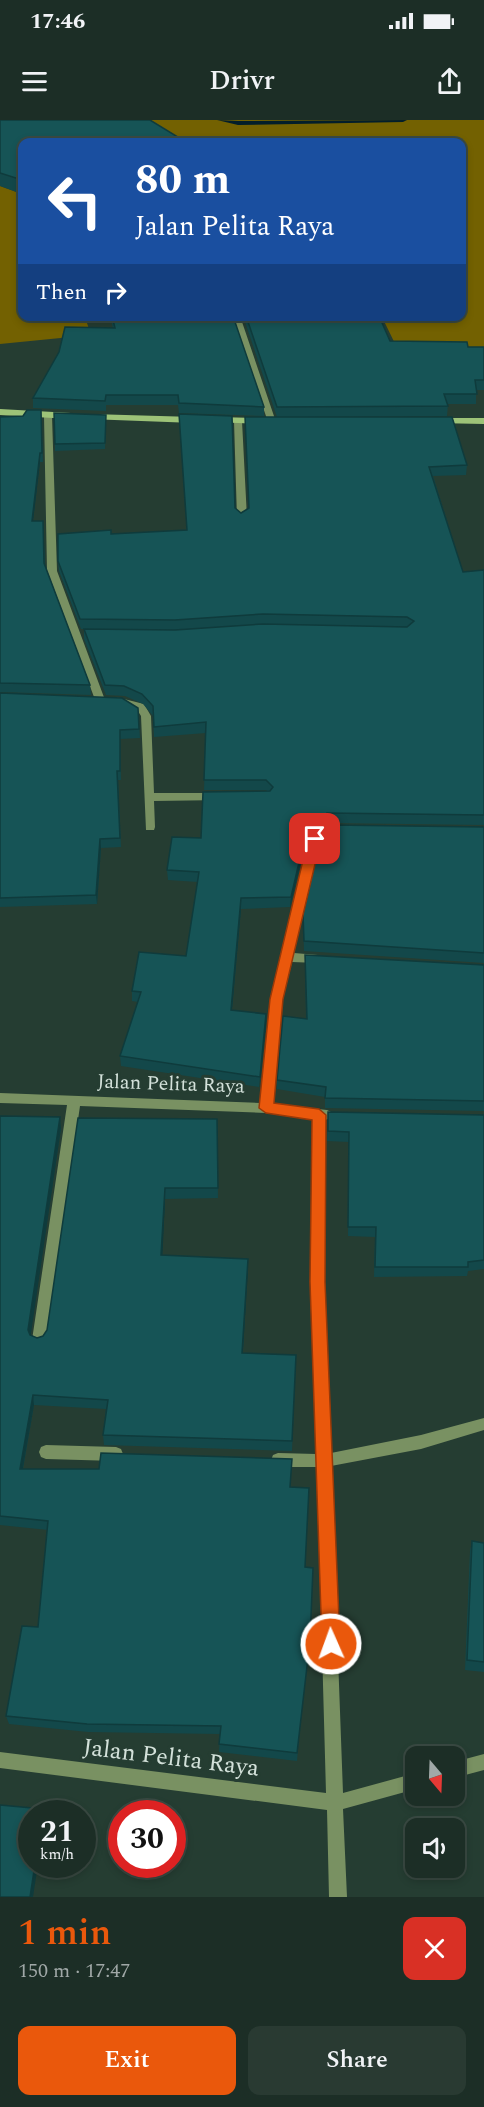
<!DOCTYPE html>
<meta charset="utf-8">
<style>
body{margin:0;font-family:Spectral,serif;background:#293a32;color:#f1f3f6;height:100vh;display:flex;flex-direction:column;font-size:22px;white-space:nowrap}
*{box-sizing:border-box;margin:0}
p{font-size:20px;color:#a0a8a7}
.icon{flex:none;width:33px;height:33px;fill:none;stroke:currentColor;stroke-width:2;stroke-linecap:round;stroke-linejoin:round}
.map{position:relative;height:1777px;overflow:hidden}
.panel{display:flex;flex-direction:column;background:#1c2e26;flex:1}
.panel>*{flex:none}
.top-card{position:absolute;left:18px;top:18px;width:448px;height:183px;border-radius:12px;box-shadow:0 3px 9px #0003,0 0 0 2px #3a4a43;background:#1a4fa0;color:#fff;overflow:hidden}
.needle{width:39px;rotate:161deg}
.fabs{position:absolute;left:405px;top:1626px;display:grid;gap:12px}
.fabs a{display:grid;place-items:center;width:60px;height:60px;border-radius:12px;background:#1c2e26;box-shadow:0 3px 9px #0003,0 0 0 2px #3a4a43;font-size:30px}
.speed{position:absolute;left:18px;top:1680px;display:flex;gap:12px;font-size:30px;font-weight:700;text-align:center}
.speed>*{display:grid;place-content:center;width:78px;height:78px;border-radius:50%;background:#1c2e26;box-shadow:0 3px 9px #0003,0 0 0 2px #3a4a43;line-height:1}
.speed small{font-size:15px;font-weight:400}
.speed .limit{border:9px solid #d22;background:#fff;color:#111}
.pin{position:absolute;display:grid;place-items:center;width:51px;height:51px;color:#fff;margin:-26px;border-radius:12px;box-shadow:0 3px 9px #0006}
.me{position:absolute;width:66px;margin:-33px;rotate:358deg;stroke-linejoin:round;filter:drop-shadow(0 0 4px #0008)}
.turn{display:flex;align-items:center;gap:21px;height:126px;padding:0 18px;font-size:27px}
.turn .icon{width:78px;height:78px;stroke-width:2.5}
.turn b{display:block;font-size:42px;line-height:51px}
.then{display:flex;align-items:center;height:57px;padding:0 18px;background:#0003;gap:12px;font-size:22px}
.round{display:grid;place-items:center;flex:none;width:63px;height:63px;border-radius:12px;background:#293a32}
.headline{display:flex;align-items:center;justify-content:space-between;height:102px;padding:0 18px}
h1{font-size:36px;font-weight:600;line-height:45px;color:#ea580c}
.cta{display:flex;gap:12px;margin-top:auto;padding:12px 18px}
.cta a{flex:1;height:69px;border-radius:12px;background:#ea580c;color:#fff;font-size:24px;font-weight:600;line-height:69px;text-align:center}
.cta a+a{background:#293a32;color:#f1f3f6}
.status{display:flex;justify-content:space-between;align-items:center;height:42px;padding:0 30px;background:#1c2e26;direction:ltr}
.status svg{height:16px;fill:currentColor}
header{display:flex;justify-content:space-between;align-items:center;height:78px;padding:0 18px;background:#1c2e26;font-size:27px;font-weight:600}
.map>svg:first-child{display:block}
</style>
<div class="status"><b>17:46</b><svg viewBox="0 0 49 12"><path d="M0 12V9h3v3zM5 12V6h3v6zM10 12V3h3v9zM15 12V0h3v12zM26 1h20v11H26zM47 4h2v5h-2z"/></svg></div>
<header><svg class="icon" aria-label="menu" viewBox="0 0 24 24"><path d="M4 6h16M4 12h16M4 18h16"/></svg>Drivr<svg class="icon" aria-label="share" viewBox="0 0 24 24"><path d="M12 15V3M7 8l5-5 5 5M5 13v7h14v-7"/></svg></header>
<div class="map">
<svg width="484" height="1777" viewBox="0 0 484 1777">
<rect width="100%" height="100%" fill="#253d32"/>
<!-- forest -->
<path fill="#736101" d="M 130,0 L 484,0 L 484,233 L 402,238 L 382,197 L 462,196 L 462,22 L 165,22 Z
M 0,66 L 22,74 L 22,196 L 85,197 L 91,215 L 0,224 Z"/>
<g fill="none" stroke-linecap="round" stroke-linejoin="round">
<!-- stream -->
<path fill="#031e2a" fill-rule="evenodd" d="M 217,0 L 238,1 L 407,0 L 403,2 L 238,5 Z"/>
<!-- minor -->
<path fill="#799162" fill-rule="evenodd" d="M 232,196 L 240,196 L 276,302 L 275,304 L 268,302 Z
M 48,293 L 52,296 L 57,451 L 105,580 C 100,585 88,585 83,580 L 84,578 L 94,577 L 47,451 L 44,296 Z
M 238,298 L 242,301 L 247,398 L 242,401 L 237,398 L 234,301 Z
M 116,577 L 144,584 L 151,596 L 154,673 L 220,673 L 225,677 L 224,680 L 154,681 L 155,707 L 154,710 L 146,710 L 141,596 L 136,588 L 112,582 L 112,578 Z
M 336,705 L 340,706 L 341,709 L 340,712 L 330,713 L 320,721 L 294,833 L 318,835 L 324,839 L 318,843 L 292,842 L 283,879 L 273,984 L 327,990 L 331,992 L 333,995 L 331,998 L 325,1000 L 325,1163 L 331,1333 L 421,1315 L 484,1298 L 484,1310 L 421,1329 L 331,1346 L 343,1673 L 416,1653 L 416,1669 L 343,1689 L 347,1777 L 329,1777 L 327,1690 L 0,1648 L 0,1632 L 326,1673 L 317,1347 L 278,1347 L 273,1345 L 271,1340 L 273,1335 L 278,1333 L 316,1334 L 311,1163 L 313,998 L 266,993 L 80,986 L 46,1220 L 44,1224 L 39,1226 L 34,1224 L 32,1220 L 67,985 L 0,983 L 0,973 L 260,983 L 271,879 L 309,719 L 324,706 Z
M 46,1325 L 116,1327 L 121,1329 L 123,1334 L 121,1339 L 116,1341 L 46,1339 L 41,1337 L 39,1332 L 41,1327 Z
M 484,1634 L 484,1650 L 454,1658 L 454,1642 Z"/>
<!-- secondary -->
<path fill="#9dc378" fill-rule="evenodd" d="M 0,289 L 71,293 L 75,296 L 71,299 L 0,295 Z
M 91,294 L 194,297 L 198,300 L 194,303 L 88,299 L 88,295 Z
M 217,297 L 260,298 L 264,301 L 260,304 L 214,302 L 214,298 Z
M 439,298 L 484,298 L 484,304 L 436,303 L 436,299 Z"/>
</g>
<!-- wall -->
<path fill="#13484a" d="M 0,0 L 22,22 L 22,74 L 0,66 Z
M 110,196 L 233,196 L 264,287 L 264,296 L 179,293 L 178,285 L 106,285 L 106,291 L 33,288 L 33,278 L 113,208 Z
M 243,196 L 379,196 L 390,221 L 468,227 L 484,227 L 484,270 L 476,270 L 476,284 L 448,284 L 447,296 L 307,297 L 467,345 L 466,355 L 433,356 L 463,452 L 484,450 L 484,705 L 327,703 L 307,718 L 290,787 L 241,789 L 232,890 L 266,904 L 259,967 L 121,946 L 120,936 L 138,882 L 132,881 L 132,871 L 186,836 L 198,762 L 168,760 L 167,750 L 201,718 L 267,671 L 266,670 L 204,670 L 206,613 L 154,617 L 153,596 L 143,584 L 125,576 L 106,575 L 84,519 L 84,509 L 175,510 L 81,509 L 59,451 L 58,441 L 111,414 L 186,410 L 235,388 L 241,393 L 249,388 L 245,297 L 277,297 Z
M 41,290 L 43,342 L 40,342 L 33,401 L 43,401 L 45,445 L 90,565 L 91,575 L 0,572 L 0,297 L 23,296 Z
M 106,301 L 105,329 L 55,331 L 55,324 Z
M 0,573 L 138,588 L 140,618 L 120,619 L 121,660 L 118,660 L 121,727 L 101,728 L 97,784 L 0,787 Z
M 484,707 L 484,843 L 304,831 L 303,794 Z
M 305,835 L 484,845 L 484,991 L 325,988 L 325,977 L 277,969 L 277,960 L 306,899 Z
M 328,992 L 484,995 L 484,1149 L 468,1151 L 467,1156 L 374,1157 L 375,1117 L 348,1116 L 349,1022 L 327,1021 Z
M 0,996 L 61,1008 L 30,1215 L 37,1218 L 43,1216 L 217,999 L 218,1078 L 165,1079 L 162,1135 L 248,1139 L 243,1233 L 296,1235 L 292,1331 L 104,1325 L 103,1315 L 106,1289 L 34,1285 L 23,1349 L 290,1367 L 305,1447 L 313,1448 L 297,1641 L 219,1632 L 220,1614 L 88,1612 L 9,1604 L 6,1596 L 38,1507 L 48,1410 L 0,1405 Z
M 472,1421 L 484,1423 L 484,1552 L 465,1550 L 470,1431 Z"/>
<!-- shaded-wall -->
<path fill="#0f3b3c" d="M 40,333 L 40,342 L 32,410 L 32,401 Z
M 327,693 L 327,703 L 307,718 L 290,787 L 291,777 L 307,708 Z
M 100,719 L 101,728 L 97,784 L 96,775 Z
M 241,778 L 241,789 L 231,900 L 231,890 Z
M 266,894 L 266,904 L 259,967 L 260,957 Z
M 60,997 L 61,1008 L 30,1220 L 28,1210 Z
M 165,1068 L 165,1079 L 162,1146 L 161,1135 Z
M 248,1139 L 248,1149 L 242,1243 L 242,1233 Z
M 33,1275 L 34,1285 L 21,1359 L 20,1349 Z
M 35,1744 L 38,1744 L 33,1777 L 30,1777 Z"/>
<!-- building -->
<path fill="#165456" stroke="#0f3b3c" stroke-width="1.5" d="M 0,0 L 150,0 L 186,22 L 22,22 L 22,60 L 0,53 Z
M 112,196 L 233,196 L 264,287 L 179,283 L 178,275 L 106,275 L 105,281 L 33,278 L 59,232 L 65,207 L 115,208 Z
M 246,196 L 379,196 L 390,221 L 467,222 L 468,227 L 484,227 L 484,260 L 475,260 L 477,274 L 444,274 L 448,286 L 277,287 Z
M 27,290 L 41,290 L 42,333 L 40,333 L 32,401 L 43,401 L 44,443 L 90,565 L 0,563 L 0,297 L 23,296 Z
M 54,293 L 106,295 L 105,323 L 55,324 Z
M 179,294 L 232,296 L 235,388 L 241,393 L 249,388 L 245,297 L 452,297 L 467,345 L 429,347 L 463,452 L 484,450 L 484,695 L 327,693 L 307,708 L 291,777 L 241,778 L 231,890 L 266,894 L 260,957 L 120,936 L 141,872 L 132,871 L 139,832 L 186,836 L 199,752 L 167,750 L 172,717 L 201,718 L 203,672 L 270,671 L 273,667 L 266,660 L 204,660 L 206,602 L 154,607 L 153,586 L 142,574 L 124,566 L 105,565 L 84,509 L 175,510 L 263,504 L 407,507 L 414,501 L 407,497 L 263,494 L 175,500 L 80,499 L 58,441 L 58,414 L 111,410 L 111,414 L 187,410 Z
M 0,573 L 122,578 L 138,588 L 139,609 L 120,610 L 120,651 L 117,651 L 120,718 L 100,719 L 96,775 L 0,778 Z
M 331,705 L 484,707 L 484,833 L 304,821 L 303,794 L 322,712 Z
M 305,835 L 484,845 L 484,981 L 325,978 L 326,967 L 277,960 L 283,896 L 307,899 Z
M 328,992 L 484,995 L 484,1140 L 468,1142 L 468,1147 L 375,1147 L 376,1107 L 348,1107 L 349,1012 L 328,1011 Z
M 0,996 L 60,997 L 28,1210 L 30,1215 L 37,1218 L 43,1216 L 47,1210 L 78,998 L 217,999 L 218,1068 L 165,1068 L 161,1135 L 248,1139 L 242,1233 L 296,1235 L 292,1321 L 103,1315 L 108,1280 L 33,1275 L 20,1349 L 99,1349 L 101,1333 L 292,1339 L 290,1367 L 309,1368 L 305,1447 L 313,1448 L 310,1520 L 297,1633 L 219,1624 L 221,1606 L 87,1604 L 6,1596 L 22,1506 L 38,1507 L 48,1401 L 0,1396 Z
M 472,1421 L 484,1423 L 484,1542 L 467,1540 Z
M 0,1685 L 43,1689 L 43,1694 L 32,1694 L 32,1744 L 35,1744 L 30,1777 L 0,1777 Z"/>
<!-- route -->
<path fill="#ea580c" stroke="#983908" stroke-width="1.5" d="M 315,714 L 321,719 L 283,879 L 274,983 L 319,989 L 326,995 L 325,1162 L 340,1524 L 337,1530 L 331,1532 L 325,1530 L 322,1524 L 310,1162 L 312,1000 L 266,993 L 259,988 L 270,879 L 308,719 Z"/>
<g text-anchor="middle" dominant-baseline="central" stroke-width="6" stroke-linejoin="round" paint-order="stroke">
<!-- street labels -->
<g font-size="20" fill="#d3e1da" stroke="#253d32">
<text transform="translate(171 964) rotate(2)">Jalan Pelita Raya</text>
</g>
<!-- near-street labels -->
<g font-size="24" fill="#d3e1da" stroke="#253d32">
<text transform="translate(171 1638) rotate(7)">Jalan Pelita Raya</text>
</g>
</g>
</svg>
<div class="fabs">
<a><svg class="needle" viewBox="-14 -14 28 28"><path d="M0-13l5 13h-10z" fill="#e53935"/><path d="M0 13l5-13h-10z" fill="#a0a8a7"/></svg></a>
<a><svg class="icon" aria-label="sound" viewBox="0 0 24 24"><path d="M4 9h4l5-4v14l-5-4H4zM17 9q2 3 0 6"/></svg></a>
</div>
<div class="speed"><div>21<small>km/h</small></div><div class="limit">30</div></div>
<div class="pin" style="left:315px;top:719px;background:#d93025"><svg class="icon" aria-label="arrive" viewBox="0 0 24 24"><path d="M6 21V4h12l-3 4 3 4H6"/></svg></div>
<svg class="me" style="left:331px;top:1524px" viewBox="-20 -20 40 40"><circle r="17" fill="#ea580c" stroke="#fff" stroke-width="3"/><path d="M0-11L8 9 0 5-8 9z" fill="#fff"/></svg>
<div class="top-card">
<div class="turn"><svg class="icon" aria-label="left" viewBox="0 0 24 24"><path d="M17 20v-9H6M10 6l-5 5 5 5"/></svg><div><b>80 m</b>Jalan Pelita Raya</div></div>
<div class="then">Then<svg class="icon" aria-label="right" viewBox="0 0 24 24"><path d="M7 20v-9h11M14 6l5 5-5 5"/></svg></div>
</div>
</div>
<section class="panel">
<div class="headline"><div><h1>1 min</h1><p>150 m · 17:47</p></div><a class="round" style="background:#d93025;color:#fff"><svg class="icon" aria-label="close" viewBox="0 0 24 24"><path d="M6 6l12 12M18 6L6 18"/></svg></a></div>
<div class="cta"><a>Exit</a><a>Share</a></div>
</section>
